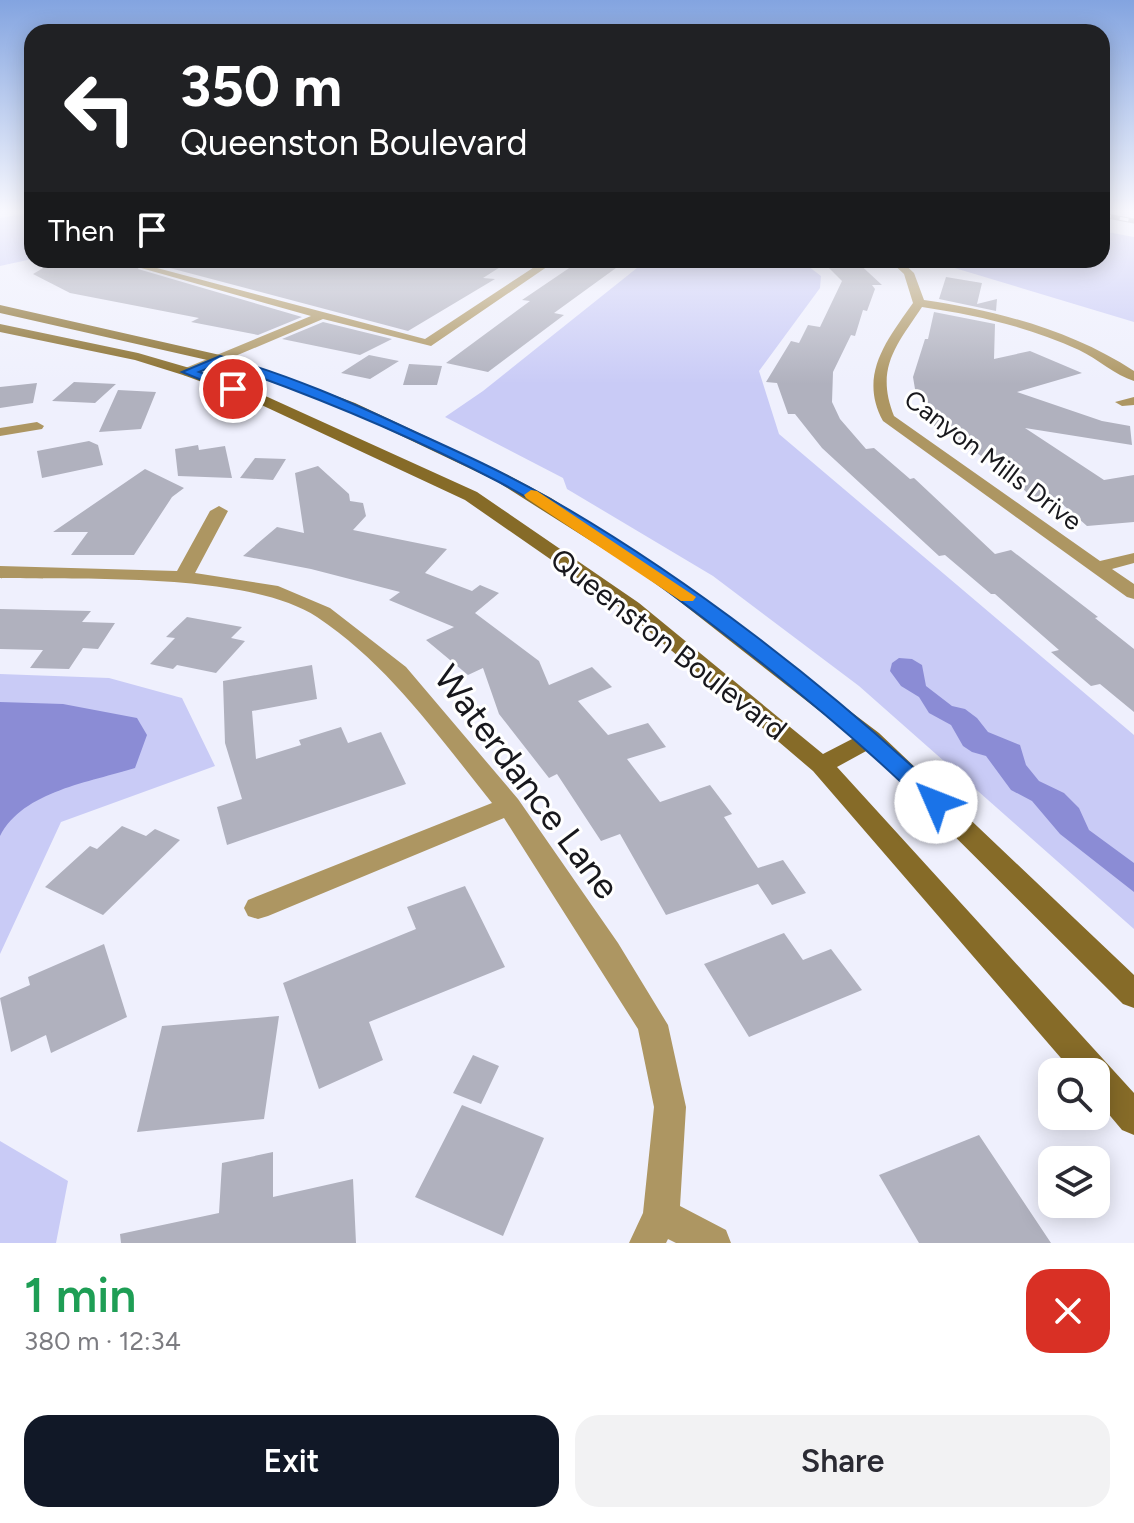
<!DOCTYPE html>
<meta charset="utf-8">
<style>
body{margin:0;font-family:Figtree,sans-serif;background:#f2f2f3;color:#2b2b33;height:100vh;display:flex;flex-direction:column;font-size:30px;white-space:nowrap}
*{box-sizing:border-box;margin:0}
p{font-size:26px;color:#7c7c81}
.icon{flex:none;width:44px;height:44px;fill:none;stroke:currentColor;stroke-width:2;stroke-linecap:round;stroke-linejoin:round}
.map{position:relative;height:1243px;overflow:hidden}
.side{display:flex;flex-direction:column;background:#fff;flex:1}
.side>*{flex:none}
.banner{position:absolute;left:24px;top:24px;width:1086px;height:244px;border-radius:24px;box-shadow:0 4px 20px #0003;background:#202124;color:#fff;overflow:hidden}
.fabs{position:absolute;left:1038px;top:1058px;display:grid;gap:16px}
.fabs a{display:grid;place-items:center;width:72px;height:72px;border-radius:16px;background:#fff;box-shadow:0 4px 20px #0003;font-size:40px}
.pin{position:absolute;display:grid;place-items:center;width:68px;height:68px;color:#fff;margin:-34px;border:4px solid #fff;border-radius:50%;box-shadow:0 2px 8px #0007}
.me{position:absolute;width:88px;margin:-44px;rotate:314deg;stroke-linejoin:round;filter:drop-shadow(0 0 6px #0008)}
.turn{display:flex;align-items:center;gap:28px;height:168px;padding:0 24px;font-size:36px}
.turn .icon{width:104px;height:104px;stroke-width:2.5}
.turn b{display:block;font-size:56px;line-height:68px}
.then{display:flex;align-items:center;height:76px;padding:0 24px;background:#0003;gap:16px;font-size:30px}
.round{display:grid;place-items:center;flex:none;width:84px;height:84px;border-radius:24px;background:#f2f2f3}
.head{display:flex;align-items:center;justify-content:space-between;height:136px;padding:0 24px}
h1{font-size:48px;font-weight:600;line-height:60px;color:#1e9e55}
.cta{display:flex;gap:16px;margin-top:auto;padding:16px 24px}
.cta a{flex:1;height:92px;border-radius:24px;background:#111827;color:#fff;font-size:32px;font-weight:600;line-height:92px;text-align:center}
.cta a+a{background:#f2f2f3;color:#2b2b33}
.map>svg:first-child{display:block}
</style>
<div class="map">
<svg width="1134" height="1243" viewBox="0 0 1134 1243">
<rect width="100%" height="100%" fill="#eff0fd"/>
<!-- green -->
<path fill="#c9cbf6" d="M 32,212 L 32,259 L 0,266 L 0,218 Z
M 1102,231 L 1134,237 L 1134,322 L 928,260 L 1102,260 Z
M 647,260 L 800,260 L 821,276 L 820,288 L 759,371 L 779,434 L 1134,735 L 1134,929 L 859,686 L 713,576 L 567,489 L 563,478 L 445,417 L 483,391 Z
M 0,674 L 109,678 L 182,698 L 215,766 L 61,822 L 0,954 Z
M 0,1141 L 68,1181 L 56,1243 L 0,1243 Z"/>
<!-- water -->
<path fill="#8b8cd5" d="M 899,658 L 912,659 L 922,665 L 926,686 L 952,706 L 965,709 L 977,718 L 988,732 L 1020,745 L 1026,765 L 1039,781 L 1064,793 L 1079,808 L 1089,830 L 1134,863 L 1134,892 L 1060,834 L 1032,801 L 1011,790 L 986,756 L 972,752 L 963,746 L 951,725 L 929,713 L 919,697 L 901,686 L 890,671 L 892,663 Z
M 0,702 L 63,704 L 137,718 L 147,735 L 135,768 C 91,782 23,791 0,836 Z"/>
<!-- building -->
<path fill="#b0b1be" d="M 57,260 L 152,260 L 140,265 L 138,269 L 302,317 L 258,335 L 191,322 L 199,318 L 70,293 L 33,274 Z
M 178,260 L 511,260 L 483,278 L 495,279 L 408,331 L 166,267 Z
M 581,260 L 627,260 L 554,313 L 564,315 L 488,372 L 446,363 L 530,301 L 522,300 Z
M 855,260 L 882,285 L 872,285 L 875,289 L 867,311 L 863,310 L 855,336 L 851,335 L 833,372 L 832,402 L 840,419 L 866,449 L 874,448 L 910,479 L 914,478 L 995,554 L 1011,550 L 1098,617 L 1095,618 L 1134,649 L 1134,712 L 1100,684 L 1091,686 L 1051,652 L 1059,650 L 995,594 L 991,594 L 945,555 L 939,556 L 822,448 L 795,414 L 788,414 L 777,383 L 766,382 L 791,341 L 799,343 L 808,325 L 820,327 L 842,281 L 822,261 Z
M 946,277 L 982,283 L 977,304 L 997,299 L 996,311 L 939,299 Z
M 934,312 L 995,324 L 994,359 L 1030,351 L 1082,373 L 1017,392 L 1102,421 L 1130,426 L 1132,445 L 1025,428 L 1104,480 L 1134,475 L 1134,522 L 1087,526 L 1061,503 L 1040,505 L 1003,470 L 916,414 L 936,413 L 915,389 L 913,377 L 925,339 L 928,339 Z
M 323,322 L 392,339 L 360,355 L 282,339 Z
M 369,355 L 399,361 L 370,379 L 341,373 Z
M 409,364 L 442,366 L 437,385 L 403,385 Z
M 74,382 L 116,384 L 95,403 L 52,401 Z
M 37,383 L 33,403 L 0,408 L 0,387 Z
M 118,390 L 156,392 L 141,429 L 99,432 Z
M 89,441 L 98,445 L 103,465 L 42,478 L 37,451 Z
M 198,445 L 199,450 L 225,446 L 232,478 L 178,476 L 175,449 Z
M 255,458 L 286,459 L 273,480 L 240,478 Z
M 318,466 L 349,494 L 350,501 L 363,503 L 366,516 L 353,530 L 447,549 L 425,573 L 472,591 L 480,585 L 499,593 L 475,613 L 539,661 L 549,685 L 592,667 L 612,687 L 578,701 L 608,735 L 648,723 L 666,747 L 627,759 L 660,802 L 710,785 L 732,814 L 724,817 L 758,868 L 783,860 L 806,893 L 772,905 L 758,884 L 666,915 L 620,834 L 601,841 L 557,774 L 549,778 L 499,714 L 483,668 L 468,675 L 426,640 L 454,627 L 389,600 L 400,592 L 311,569 L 243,556 L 277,527 L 304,533 L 295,473 Z
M 145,469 L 184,488 L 172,497 L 134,555 L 71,555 L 88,532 L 53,532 Z
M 0,609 L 91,611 L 82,622 L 115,623 L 98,649 L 83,648 L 69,669 L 30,668 L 43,650 L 0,649 Z
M 187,617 L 242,627 L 231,638 L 245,641 L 216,673 L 177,665 L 173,669 L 150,664 L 175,638 L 166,637 Z
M 312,665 L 317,699 L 252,711 L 256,759 L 301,745 L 299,740 L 341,727 L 348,743 L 381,732 L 406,784 L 227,845 L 217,807 L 242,799 L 225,743 L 223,681 Z
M 122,826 L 146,836 L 155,829 L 180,840 L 103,915 L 45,887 L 90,846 L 97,849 Z
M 465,886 L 505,967 L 369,1022 L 383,1060 L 319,1089 L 283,983 L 416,929 L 407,907 Z
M 784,933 L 803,960 L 831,949 L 862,990 L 749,1037 L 704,964 Z
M 104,944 L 127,1017 L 51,1053 L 46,1035 L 11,1052 L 0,998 L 30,985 L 28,977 Z
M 279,1016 L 264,1119 L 137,1132 L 162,1026 Z
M 473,1055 L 499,1066 L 481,1104 L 453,1093 Z
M 462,1105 L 544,1138 L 503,1236 L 415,1197 Z
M 979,1135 L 1051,1243 L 919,1243 L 879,1175 Z
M 273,1152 L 273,1197 L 353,1179 L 356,1243 L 121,1243 L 120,1234 L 219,1213 L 222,1163 Z"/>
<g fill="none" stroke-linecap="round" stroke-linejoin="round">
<!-- street -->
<path fill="#ad9662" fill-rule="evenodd" d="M 160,260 L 175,260 L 157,268 L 425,339 L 545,260 L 557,260 L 431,346 L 323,319 L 188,376 L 183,375 L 183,369 L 311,316 L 141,268 Z
M 889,260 L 900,260 L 914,273 L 924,300 C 998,311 1071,330 1134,371 L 1134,381 C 1115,375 1098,359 1079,350 C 1029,327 976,315 922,307 C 896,346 875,368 894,416 L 1100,561 L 1134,553 L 1134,563 L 1112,569 L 1134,584 L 1134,599 L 1127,597 L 883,421 C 858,375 887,340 913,303 L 904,274 Z
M 1134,397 L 1134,405 L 1122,406 L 1115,402 Z
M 37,422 L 44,426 L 42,429 L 0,436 L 0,428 Z
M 219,506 L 228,511 L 195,573 L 278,586 L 330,608 L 406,667 L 518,799 L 618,943 L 668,1025 L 686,1107 L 680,1206 L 726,1230 L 731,1243 L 676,1243 L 668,1239 L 666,1243 L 629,1243 L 643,1213 L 654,1107 L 638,1029 L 504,818 L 268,916 L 258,919 L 248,916 L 244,908 L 248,900 L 492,803 C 439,737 389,665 317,617 C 248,572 84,580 0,578 L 0,566 L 177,571 L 210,511 Z"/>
<!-- secondary -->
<path fill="#866b28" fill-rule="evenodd" d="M 0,305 L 220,355 L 272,372 L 355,403 L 508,475 L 551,498 L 665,571 L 879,733 L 1134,975 L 1134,1008 L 1123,1004 L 868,750 L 837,767 L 1134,1093 L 1134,1135 L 1122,1130 L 1096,1099 L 1096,1072 L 1073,1072 L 813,771 L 625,611 L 465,500 L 251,400 L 183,375 L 135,360 L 0,332 L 0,324 L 138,353 L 193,369 L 261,394 L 477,492 L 639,603 L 823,754 L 854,738 L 651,579 L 496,481 L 345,409 L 216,362 L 0,313 Z"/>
<defs>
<path id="rail" d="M 1102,215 L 1134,221"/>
</defs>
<!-- rail casing -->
<use href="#rail" stroke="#83838c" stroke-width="5"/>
<!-- rail -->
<use href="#rail" stroke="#fff" stroke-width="3" stroke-dasharray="9" stroke-linecap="butt"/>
</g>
<!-- sky -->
<linearGradient id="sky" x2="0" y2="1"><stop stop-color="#83a4e0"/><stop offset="0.55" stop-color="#f8f8fe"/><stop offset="1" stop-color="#f8f8fe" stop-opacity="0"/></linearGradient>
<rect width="1134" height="384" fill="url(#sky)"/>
<!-- route -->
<path fill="#1a73e8" stroke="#114b97" stroke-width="2" d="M 220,356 C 288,374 353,403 417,433 C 461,453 505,473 547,497 C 686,576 829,687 944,796 L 947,802 L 944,808 L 936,810 L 928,808 C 858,739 784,679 706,620 C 640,570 572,521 499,482 C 409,435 315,396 220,363 L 199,372 L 238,386 L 240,389 L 233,393 L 182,372 Z"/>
<!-- slow -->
<path fill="#f59e0b" d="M 531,490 L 537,491 L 696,597 L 693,601 L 681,601 L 526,498 L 524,495 Z"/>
<g text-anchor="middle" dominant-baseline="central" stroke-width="6" stroke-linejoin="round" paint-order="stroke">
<!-- far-street labels -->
<g font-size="26" fill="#18181d" stroke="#fff">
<text transform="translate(993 460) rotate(37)">Canyon Mills Drive</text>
</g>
<!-- street labels -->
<g font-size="30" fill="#18181d" stroke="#fff">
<text transform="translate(669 644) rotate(38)">Queenston Boulevard</text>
</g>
<!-- near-street labels -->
<g font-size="36" fill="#18181d" stroke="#fff">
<text transform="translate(527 782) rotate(53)">Waterdance Lane</text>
</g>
</g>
</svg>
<div class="fabs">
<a><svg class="icon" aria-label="search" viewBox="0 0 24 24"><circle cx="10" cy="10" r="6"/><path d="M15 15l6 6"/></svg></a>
<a><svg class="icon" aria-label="layers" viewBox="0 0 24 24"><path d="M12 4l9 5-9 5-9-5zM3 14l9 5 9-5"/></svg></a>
</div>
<div class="pin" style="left:233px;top:389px;background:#d93025"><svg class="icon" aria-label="arrive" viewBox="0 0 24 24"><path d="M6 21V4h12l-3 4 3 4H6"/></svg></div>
<svg class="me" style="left:936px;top:802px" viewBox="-20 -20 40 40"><circle r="19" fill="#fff"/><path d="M0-13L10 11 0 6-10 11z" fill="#1a73e8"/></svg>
<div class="banner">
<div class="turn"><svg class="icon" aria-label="left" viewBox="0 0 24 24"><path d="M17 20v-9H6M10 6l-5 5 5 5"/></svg><div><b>350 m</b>Queenston Boulevard</div></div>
<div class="then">Then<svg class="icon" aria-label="arrive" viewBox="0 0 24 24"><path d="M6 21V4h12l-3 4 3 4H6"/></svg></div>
</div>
</div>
<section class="side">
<div class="head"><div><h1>1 min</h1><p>380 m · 12:34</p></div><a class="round" style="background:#d93025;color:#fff"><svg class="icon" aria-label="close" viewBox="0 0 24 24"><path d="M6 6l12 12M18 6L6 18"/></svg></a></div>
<div class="cta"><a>Exit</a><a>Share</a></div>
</section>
